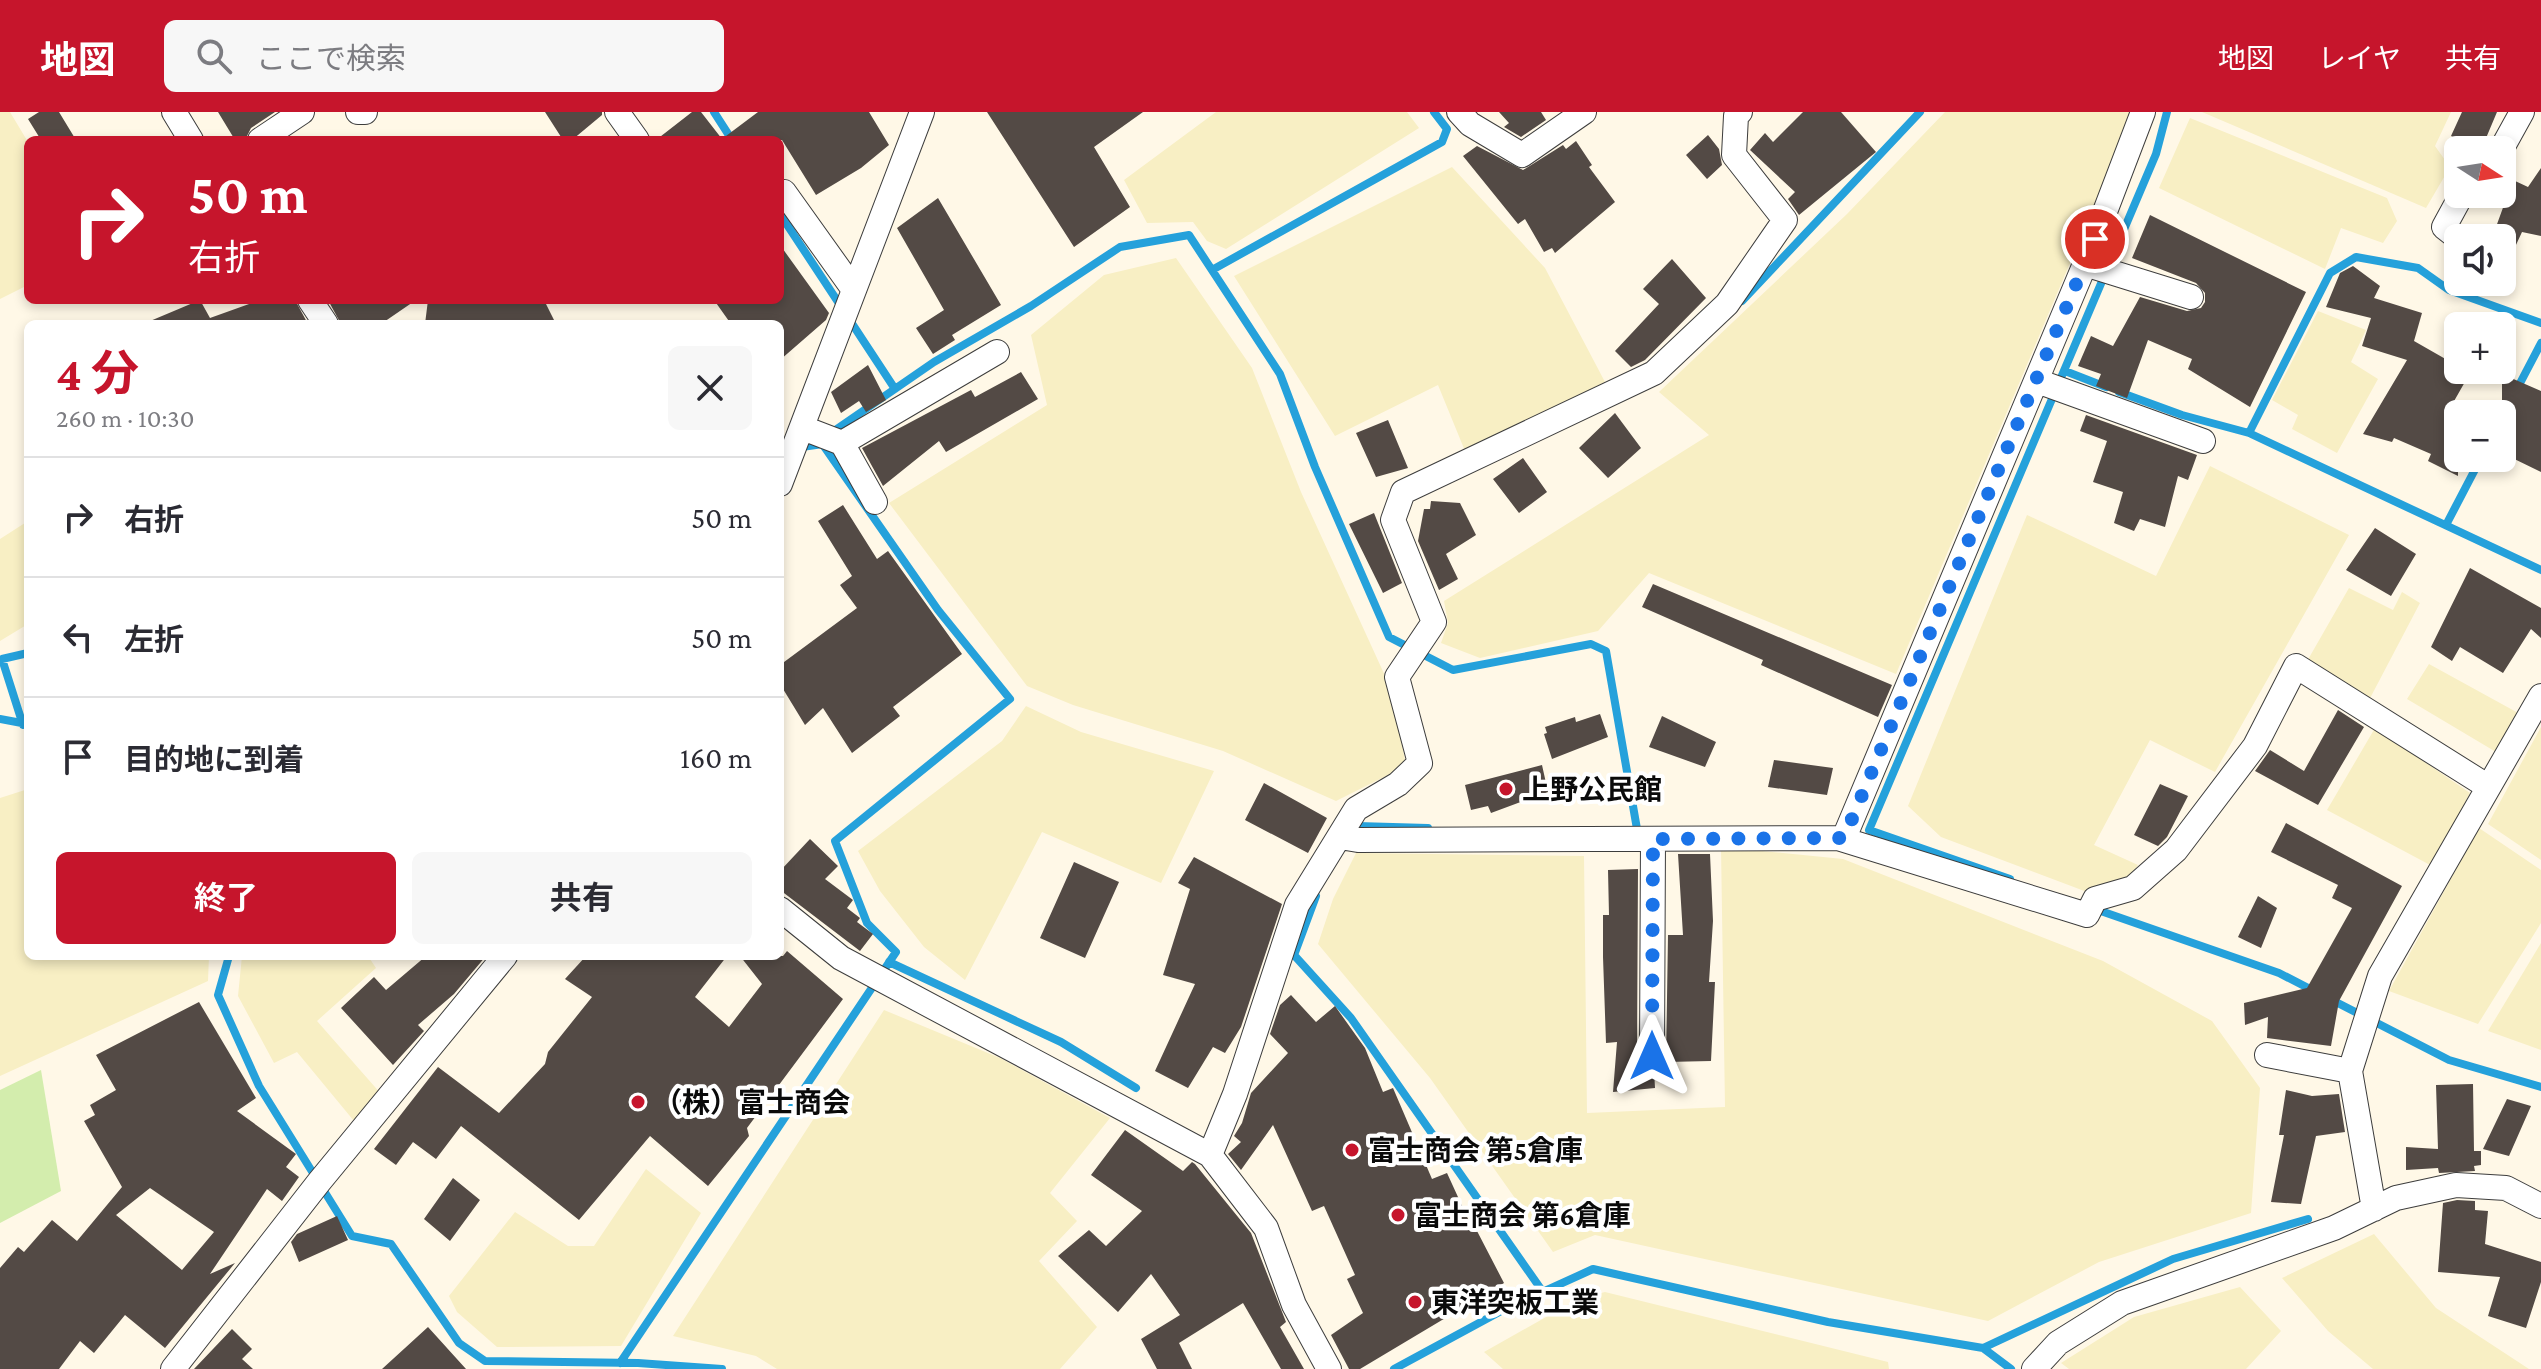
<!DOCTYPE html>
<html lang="ja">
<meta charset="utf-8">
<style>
body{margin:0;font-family:"Crimson Pro","Noto Sans JP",serif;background:#f7f7f7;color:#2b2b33;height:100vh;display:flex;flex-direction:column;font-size:30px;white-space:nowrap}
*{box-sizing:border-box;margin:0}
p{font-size:26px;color:#7c7c81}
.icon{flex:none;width:44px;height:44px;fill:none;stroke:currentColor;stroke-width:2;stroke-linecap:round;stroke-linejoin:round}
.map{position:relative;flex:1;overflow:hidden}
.side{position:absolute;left:24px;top:208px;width:760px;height:640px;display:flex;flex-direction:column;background:#fff;border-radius:12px;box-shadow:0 4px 12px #0003}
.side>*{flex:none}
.guide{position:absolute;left:24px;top:24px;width:760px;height:168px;border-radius:12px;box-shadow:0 4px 12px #0003;background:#c6152c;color:#fff;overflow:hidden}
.needle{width:52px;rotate:102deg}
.buttons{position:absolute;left:2444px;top:24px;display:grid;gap:16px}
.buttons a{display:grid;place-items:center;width:72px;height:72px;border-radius:12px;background:#fff;box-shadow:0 4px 12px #0003;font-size:40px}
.pin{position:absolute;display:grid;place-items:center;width:68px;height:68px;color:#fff;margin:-34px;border:4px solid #fff;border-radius:50%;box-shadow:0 2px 8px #0007}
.me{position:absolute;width:88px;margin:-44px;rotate:0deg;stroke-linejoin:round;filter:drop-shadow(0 0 6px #0008)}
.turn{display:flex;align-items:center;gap:28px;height:168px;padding:0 32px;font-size:36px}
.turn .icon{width:104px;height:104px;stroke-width:2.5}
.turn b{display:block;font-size:56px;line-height:68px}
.round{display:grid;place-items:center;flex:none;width:84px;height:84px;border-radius:12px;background:#f7f7f7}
.head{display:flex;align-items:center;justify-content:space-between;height:136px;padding:0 32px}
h1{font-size:48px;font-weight:700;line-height:60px;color:#c6152c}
.action{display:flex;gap:16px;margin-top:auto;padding:16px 32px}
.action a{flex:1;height:92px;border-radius:12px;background:#c6152c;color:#fff;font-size:32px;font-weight:700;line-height:92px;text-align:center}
.action a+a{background:#f7f7f7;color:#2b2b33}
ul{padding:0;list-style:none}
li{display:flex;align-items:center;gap:24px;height:120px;padding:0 32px;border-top:2px solid #e1e1e2}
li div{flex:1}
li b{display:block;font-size:30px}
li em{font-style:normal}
header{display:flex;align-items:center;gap:48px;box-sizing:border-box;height:112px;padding:0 40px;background:#c6152c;color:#fff}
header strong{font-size:38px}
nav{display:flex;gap:44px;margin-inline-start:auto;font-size:28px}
.search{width:560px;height:72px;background:#f7f7f7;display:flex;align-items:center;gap:20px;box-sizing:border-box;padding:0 28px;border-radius:12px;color:#7c7c81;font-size:30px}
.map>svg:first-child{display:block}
</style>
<header>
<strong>地図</strong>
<div class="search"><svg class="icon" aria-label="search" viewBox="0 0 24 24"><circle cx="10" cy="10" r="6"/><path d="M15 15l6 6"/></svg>ここで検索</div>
<nav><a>地図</a><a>レイヤ</a><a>共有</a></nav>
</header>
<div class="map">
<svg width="2541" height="1257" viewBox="0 0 2541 1257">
<rect width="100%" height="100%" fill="#fff8e7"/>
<!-- farmland -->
<path fill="#f8efc4" d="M 0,0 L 10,0 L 28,30 L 28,173 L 0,187 Z
M 1216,0 L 1407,0 L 1419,16 L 1226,137 L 1207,129 L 1193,110 L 1147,111 L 1124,68 Z
M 1945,0 L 2134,0 L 1896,562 L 1649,461 L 1598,519 L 1480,546 L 1441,531 L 1448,511 L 1444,489 L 1709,323 L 1659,280 L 1847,102 Z
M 2202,0 L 2451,0 L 2435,34 L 2450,55 L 2426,96 Z
M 2190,6 L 2387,86 L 2397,109 L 2383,131 L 2341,116 L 2325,157 L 2159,76 Z
M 1452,55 L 1545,156 L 1605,270 L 1465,339 L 1438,273 L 1335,324 L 1234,164 Z
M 1176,146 L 1252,256 L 1301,380 L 1392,579 L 1406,654 L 1336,689 L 1223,639 L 1073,593 L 1027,574 L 889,391 L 1047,293 L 1031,223 L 1104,163 Z
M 2318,199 L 2366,218 L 2351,250 L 2378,267 L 2337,341 L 2292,317 L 2298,303 L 2272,288 Z
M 2210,354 L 2349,423 L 2215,660 L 2150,628 L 2094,733 L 2138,753 L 2128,767 L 2087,780 L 1941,725 L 1908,694 L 2027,403 L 2156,464 Z
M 28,409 L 28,512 L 0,529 L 0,427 Z
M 2349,476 L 2393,498 L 2402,480 L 2420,491 L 2368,590 L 2306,551 Z
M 2429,552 L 2520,602 L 2496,640 L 2407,587 Z
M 1026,594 L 1081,620 L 1214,659 L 1161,771 L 1042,720 L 965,868 L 924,835 L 880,779 L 858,739 L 1002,629 Z
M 2541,615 L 2541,748 L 2488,712 Z
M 2375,616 L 2470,681 L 2432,754 L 2327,698 Z
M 28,677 L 28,844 L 209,844 L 208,869 L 0,964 L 0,686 Z
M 2479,716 L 2541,758 L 2541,811 L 2478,912 L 2389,879 Z
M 1721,735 L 1843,747 L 2103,849 L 2212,909 L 2260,976 L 2251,1101 L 2099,1150 L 1988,1209 L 1595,1123 L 1553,1140 L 1430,966 L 1318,832 L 1333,787 L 1356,741 L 1584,744 L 1587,1001 L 1725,995 Z
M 2541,831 L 2541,938 L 2488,919 Z
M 242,844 L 368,844 L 376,856 L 317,909 L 382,983 L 354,1009 L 297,940 L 274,951 L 238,884 Z
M 884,898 L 1000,946 L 1110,1006 L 1050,1081 L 1077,1109 L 1039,1149 L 1097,1215 L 1060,1257 L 777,1257 L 756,1244 L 673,1224 Z
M 646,1057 L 701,1101 L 621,1234 L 497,1235 L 457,1200 L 449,1184 L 515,1100 L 568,1134 L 594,1134 Z
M 2374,1122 L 2436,1196 L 2529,1257 L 2373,1257 L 2328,1219 L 2282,1166 Z
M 2240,1175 L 2281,1219 L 2246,1257 L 2069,1257 L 2061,1251 L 2134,1205 Z
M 1605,1180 L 1888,1250 L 1889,1257 L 1503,1257 L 1484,1240 L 1578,1187 Z"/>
<!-- green -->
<path fill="#d3edad" d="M 41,958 L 61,1079 L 0,1111 L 0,978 Z"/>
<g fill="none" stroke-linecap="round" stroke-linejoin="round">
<!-- stream -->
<path stroke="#25a1db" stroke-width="8" d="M 714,0 L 732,28
M 780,102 L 842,196
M 1212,158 L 1442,30 L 1447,17 L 1434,0
M 1742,189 L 1920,0
M 849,207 L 895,277
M 2065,259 L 2106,275
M 2517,277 L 2541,231
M 2119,280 L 2182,303 L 2249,321 L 2541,458
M 831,321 L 934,250 L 1031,194 L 1120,135 L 1189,123 L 1280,262 L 1315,355 L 1389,525 L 1453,558 L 1591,532 L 1606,539 L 1637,717
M 2249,321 L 2330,161 L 2356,145 L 2418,156 L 2449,178 L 2541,211
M 780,338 L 823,332
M 2446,413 L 2481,346
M 0,607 L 27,612
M 23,613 L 2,547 L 28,541
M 1353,720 L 1357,714 L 1428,716
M 2010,767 L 1869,718 L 2156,42 L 2167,0
M 1316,784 L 1294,843 L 1351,906 L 1543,1180
M 2095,797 L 2279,861 L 2314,879
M 229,844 L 218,883 L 259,974 L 352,1124 L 391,1132 L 459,1231 L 485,1249 L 638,1251 L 722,1257
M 889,850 L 1061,930 L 1136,976
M 2330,887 L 2449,948 L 2541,975
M 620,1251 L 896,840 L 867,811 L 835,729 L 1010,587 L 938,498 L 823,333
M 1394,1257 L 1503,1198 L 1593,1157 L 1828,1210 L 1983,1236
M 2011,1257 L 1983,1236 L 2173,1147 L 2308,1107"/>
</g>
<!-- building -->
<path fill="#534a45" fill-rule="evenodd" d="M 39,0 L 59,0 L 76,28 L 41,28 L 28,7 Z
M 218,0 L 275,0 L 251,16 L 245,28 L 235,28 Z
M 545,0 L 602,0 L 602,3 L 572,28 L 563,28 Z
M 692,0 L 701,0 L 722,27 L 758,0 L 869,0 L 889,33 L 861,56 L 816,83 L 782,28 L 656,28 Z
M 987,0 L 1143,0 L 1094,35 L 1130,95 L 1074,135 Z
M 1499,0 L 1541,0 L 1546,8 L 1521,25 L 1504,15 L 1509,11 Z
M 1803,0 L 1841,0 L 1876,40 L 1799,103 L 1788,87 L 1795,80 L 1750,38 L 1765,21 L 1773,30 Z
M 2462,0 L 2497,0 L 2481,38 L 2451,24 Z
M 1708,23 L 1719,37 L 1722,53 L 1707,67 L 1686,43 Z
M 1576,29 L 1592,53 L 1589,55 L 1615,90 L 1555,141 L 1552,136 L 1544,140 L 1525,107 L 1518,112 L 1463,44 L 1477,34 L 1523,58 L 1563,33 L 1566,37 Z
M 2541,56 L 2541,124 L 2522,120 L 2502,163 L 2502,126 L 2492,126 L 2513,68 L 2528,75 Z
M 938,86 L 1001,193 L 952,223 L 955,228 L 933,242 L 916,216 L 944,198 L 897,116 Z
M 2150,103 L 2306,180 L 2250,295 L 2188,257 L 2192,247 L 2148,228 L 2127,286 L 2096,274 L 2101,262 L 2078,254 L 2091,224 L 2113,234 L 2140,185 L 2187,199 L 2201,196 L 2205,190 L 2205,181 L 2196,171 L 2132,146 Z
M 780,133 L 829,201 L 826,208 L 780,248 L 780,212 L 731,212 L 714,188 L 780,188 Z
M 1672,147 L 1706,186 L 1645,248 L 1631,255 L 1615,239 L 1659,192 L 1643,177 Z
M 2353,154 L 2380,174 L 2374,186 L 2422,201 L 2414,229 L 2470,261 L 2445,305 L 2458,312 L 2458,364 L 2428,349 L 2431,342 L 2394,326 L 2392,330 L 2363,322 L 2407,248 L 2362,234 L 2371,206 L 2326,195 L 2340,161 Z
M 200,188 L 210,206 L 260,188 L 295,188 L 308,212 L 143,212 Z
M 328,188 L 416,188 L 381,212 L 341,212 Z
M 428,188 L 544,188 L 556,212 L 425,212 Z
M 868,253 L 886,288 L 866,300 L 859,289 L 841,301 L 831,280 Z
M 1021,260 L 1038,287 L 946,340 L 939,329 L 883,374 L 862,336 L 971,278 L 975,285 Z
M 2502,262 L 2541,279 L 2541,360 L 2502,341 Z
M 1615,301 L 1641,336 L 1608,366 L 1579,336 Z
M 2086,303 L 2197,343 L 2188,368 L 2178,364 L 2165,415 L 2140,407 L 2134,419 L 2114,411 L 2123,380 L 2093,370 L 2107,329 L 2080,319 Z
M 1388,308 L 1408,356 L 1376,365 L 1356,321 Z
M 1523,346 L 1547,380 L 1519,401 L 1493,367 Z
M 1431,389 L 1460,391 L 1476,423 L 1446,442 L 1458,467 L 1439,478 L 1418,429 L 1424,397 L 1430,397 Z
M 843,393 L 877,447 L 888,439 L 962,542 L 893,595 L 900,604 L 852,641 L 823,596 L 805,613 L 780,572 L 780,553 L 857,496 L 840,473 L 852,464 L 818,409 Z
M 1374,401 L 1402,471 L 1383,481 L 1349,412 Z
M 2375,416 L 2416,442 L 2391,484 L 2346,458 Z
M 2470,456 L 2541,496 L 2541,526 L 2531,517 L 2503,561 L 2460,535 L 2452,549 L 2431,535 Z
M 1653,472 L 1892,573 L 1878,605 L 1761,553 L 1763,548 L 1642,495 Z
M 2338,598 L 2364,615 L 2318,693 L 2255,659 L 2270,638 L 2304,659 Z
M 1600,602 L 1608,625 L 1552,647 L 1544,622 L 1547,621 L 1545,615 L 1575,605 L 1576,610 Z
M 1662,604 L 1716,630 L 1705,655 L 1649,635 Z
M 1774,648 L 1833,656 L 1827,683 L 1768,675 Z
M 1542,653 L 1548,680 L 1491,701 L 1488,694 L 1471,698 L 1465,673 Z
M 1264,671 L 1327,706 L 1308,741 L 1245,708 Z
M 2160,672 L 2188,684 L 2167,725 L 2158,734 L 2134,723 Z
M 2286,711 L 2402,774 L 2339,889 L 2331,934 L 2267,926 L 2268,905 L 2245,913 L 2244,891 L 2307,876 L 2352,796 L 2332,786 L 2338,773 L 2271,740 Z
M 810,727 L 838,754 L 825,767 L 853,788 L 847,796 L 860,806 L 857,810 L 873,822 L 860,839 L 780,778 L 780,759 Z
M 1678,742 L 1710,742 L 1713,809 L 1709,870 L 1715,870 L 1711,949 L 1666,950 L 1668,823 L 1683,823 Z
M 1194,745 L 1282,792 L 1241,915 L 1225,941 L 1213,935 L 1188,976 L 1155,959 L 1195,872 L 1163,863 L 1190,777 L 1178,771 Z
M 1074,750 L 1119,770 L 1085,846 L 1040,826 Z
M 1638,757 L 1637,944 L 1644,956 L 1654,958 L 1655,976 L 1613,980 L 1617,930 L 1606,931 L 1603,845 L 1603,803 L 1609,803 L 1608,758 Z
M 2258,784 L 2277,796 L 2261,836 L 2238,825 Z
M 787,839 L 843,887 L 747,1016 L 749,1024 L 708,1074 L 650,1024 L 579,1108 L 461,1014 L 436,1047 L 413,1030 L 396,1053 L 374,1037 L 438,955 L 499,1001 L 545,952 L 548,940 L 592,885 L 565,867 L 586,844 L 727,844 L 695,885 L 729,915 L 762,872 L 740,844 L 783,844 Z
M 426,844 L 486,844 L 454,882 L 418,913 L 424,919 L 393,953 L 341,896 L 374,865 L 386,878 Z
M 1291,883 L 1316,910 L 1335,894 L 1365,936 L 1383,980 L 1393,976 L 1432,1067 L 1447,1061 L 1474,1120 L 1477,1119 L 1504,1171 L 1360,1257 L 1349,1257 L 1331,1223 L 1363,1201 L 1347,1167 L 1355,1163 L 1324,1094 L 1312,1099 L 1273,1013 L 1241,1058 L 1228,1042 L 1241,1030 L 1234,1024 L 1242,1011 L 1251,981 L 1288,941 L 1270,922 L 1280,893 Z
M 199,890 L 256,986 L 237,999 L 296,1042 L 286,1055 L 299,1065 L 282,1089 L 267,1077 L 210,1162 L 235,1151 L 165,1236 L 125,1203 L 94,1241 L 80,1229 L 59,1257 L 0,1257 L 0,1156 L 18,1135 L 24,1140 L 52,1108 L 77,1129 L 122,1075 L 84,1009 L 95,1003 L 90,993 L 116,978 L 96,943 ZM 150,1076 L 214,1120 L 182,1158 L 116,1103 Z
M 2473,972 L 2474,1039 L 2481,1039 L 2481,1053 L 2474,1054 L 2475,1059 L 2439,1061 L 2438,1056 L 2406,1058 L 2406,1035 L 2438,1037 L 2436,973 Z
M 2286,978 L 2312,984 L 2339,982 L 2345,1020 L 2316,1024 L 2301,1092 L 2271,1090 L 2284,1023 L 2279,1023 Z
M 2507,987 L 2531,994 L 2509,1044 L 2483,1037 Z
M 1125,1018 L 1183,1059 L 1192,1050 L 1195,1052 L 1251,1121 L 1286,1210 L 1280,1215 L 1304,1257 L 1281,1257 L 1243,1191 L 1179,1231 L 1192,1257 L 1157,1257 L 1141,1227 L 1180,1203 L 1151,1162 L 1118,1200 L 1058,1144 L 1089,1118 L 1106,1134 L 1142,1099 L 1091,1063 Z
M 453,1066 L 480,1088 L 450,1129 L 424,1107 Z
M 2457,1088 L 2475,1089 L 2475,1098 L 2488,1099 L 2485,1132 L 2541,1150 L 2541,1170 L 2526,1216 L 2488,1204 L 2500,1165 L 2438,1160 L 2443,1091 Z
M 337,1104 L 348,1128 L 299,1150 L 291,1130 L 297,1122 Z
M 428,1215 L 466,1257 L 382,1257 Z
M 232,1217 L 252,1237 L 242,1247 L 253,1257 L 194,1257 Z"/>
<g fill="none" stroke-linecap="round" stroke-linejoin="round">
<defs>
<path id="minor" d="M 174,0 L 191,28
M 358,0 L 365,0
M 617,0 L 637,28
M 1459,0 L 1470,12 L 1522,43 L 1584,0
M 260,28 L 302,0
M 2501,38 L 2522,0
M 780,83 L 784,80 L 854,178
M 2458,126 L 2444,115 L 2462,82
M 2085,152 L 2191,185
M 310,188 L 326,212
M 2037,269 L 2203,329
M 803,316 L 842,331 L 997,240
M 842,331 L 875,390
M 780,372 L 922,0
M 1340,725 L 1358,728 L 1844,726 L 2085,152 L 2143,0
M 1838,726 L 2087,803 L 2095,787 L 2133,776 L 2176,738 L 2255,634 L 2296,554 L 2487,674
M 780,797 L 841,846 L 1210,1043 L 1266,1116 L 1294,1193 L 1329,1257
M 2267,943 L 2350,959
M 1652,944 L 1653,727
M 1210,1043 L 1235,982 L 1297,793 L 1356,697 L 1398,672 L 1420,651 L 1397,565 L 1434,510 L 1393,408 L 1403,380 L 1654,261 L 1727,192 L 1785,108 L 1734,43 L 1736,4 L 1740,0
M 2374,1097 L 2350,959 L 2380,864 L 2541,584
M 173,1257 L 319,1070 L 505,844
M 2034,1257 L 2058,1231 L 2122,1191 L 2334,1116 L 2396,1086 L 2456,1073 L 2506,1076 L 2541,1094"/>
</defs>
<!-- minor casing -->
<use href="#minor" stroke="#3d3d3d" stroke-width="26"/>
<!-- minor -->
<use href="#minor" stroke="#fff" stroke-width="24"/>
</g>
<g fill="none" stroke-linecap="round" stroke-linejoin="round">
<!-- route -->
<path stroke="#1a73e8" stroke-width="14" stroke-dasharray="0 25.2" d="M 1652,944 L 1653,727 L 1844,726 L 2095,127"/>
</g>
<!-- markers -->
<g fill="#c6152c" stroke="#fff" stroke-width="3">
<circle cx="1506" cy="677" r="8"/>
<circle cx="638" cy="990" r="8"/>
<circle cx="1352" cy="1038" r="8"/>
<circle cx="1398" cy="1103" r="8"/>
<circle cx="1415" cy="1190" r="8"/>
</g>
<g text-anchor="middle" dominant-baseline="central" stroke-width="8" stroke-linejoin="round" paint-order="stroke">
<!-- poi labels -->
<g font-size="28" font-weight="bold" fill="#0a0a0a" stroke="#fff" text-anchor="start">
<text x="1522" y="677">上野公民館</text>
<text x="654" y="990">（株）富士商会</text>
<text x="1368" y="1038">富士商会 第5倉庫</text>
<text x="1414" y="1103">富士商会 第6倉庫</text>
<text x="1431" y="1190">東洋突板工業</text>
</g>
</g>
</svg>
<div class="buttons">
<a><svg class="needle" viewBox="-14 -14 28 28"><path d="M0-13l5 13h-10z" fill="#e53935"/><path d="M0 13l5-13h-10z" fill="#7c7c81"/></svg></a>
<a><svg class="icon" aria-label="sound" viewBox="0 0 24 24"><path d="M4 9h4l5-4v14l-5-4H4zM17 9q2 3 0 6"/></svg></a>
<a>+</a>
<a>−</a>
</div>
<div class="pin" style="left:2095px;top:127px;background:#d93025"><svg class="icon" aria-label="arrive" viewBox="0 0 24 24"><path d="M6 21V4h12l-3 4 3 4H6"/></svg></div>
<svg class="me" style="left:1652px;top:944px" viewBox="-20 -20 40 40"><path d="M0-17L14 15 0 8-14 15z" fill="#1a73e8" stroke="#fff" stroke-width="4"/></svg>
<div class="guide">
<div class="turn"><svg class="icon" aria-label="right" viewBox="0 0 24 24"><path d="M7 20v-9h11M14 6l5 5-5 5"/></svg><div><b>50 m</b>右折</div></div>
</div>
<section class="side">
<div class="head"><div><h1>4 分</h1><p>260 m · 10:30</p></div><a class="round"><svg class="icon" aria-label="close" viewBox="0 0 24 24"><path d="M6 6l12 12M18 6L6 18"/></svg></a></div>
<ul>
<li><svg class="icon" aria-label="right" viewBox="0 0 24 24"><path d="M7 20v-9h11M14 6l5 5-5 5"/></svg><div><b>右折</b></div><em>50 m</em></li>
<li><svg class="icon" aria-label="left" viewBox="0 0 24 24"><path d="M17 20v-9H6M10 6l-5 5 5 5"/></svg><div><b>左折</b></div><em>50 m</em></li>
<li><svg class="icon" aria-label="arrive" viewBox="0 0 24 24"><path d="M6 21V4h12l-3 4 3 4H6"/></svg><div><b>目的地に到着</b></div><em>160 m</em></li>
</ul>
<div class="action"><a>終了</a><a>共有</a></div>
</section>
</div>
